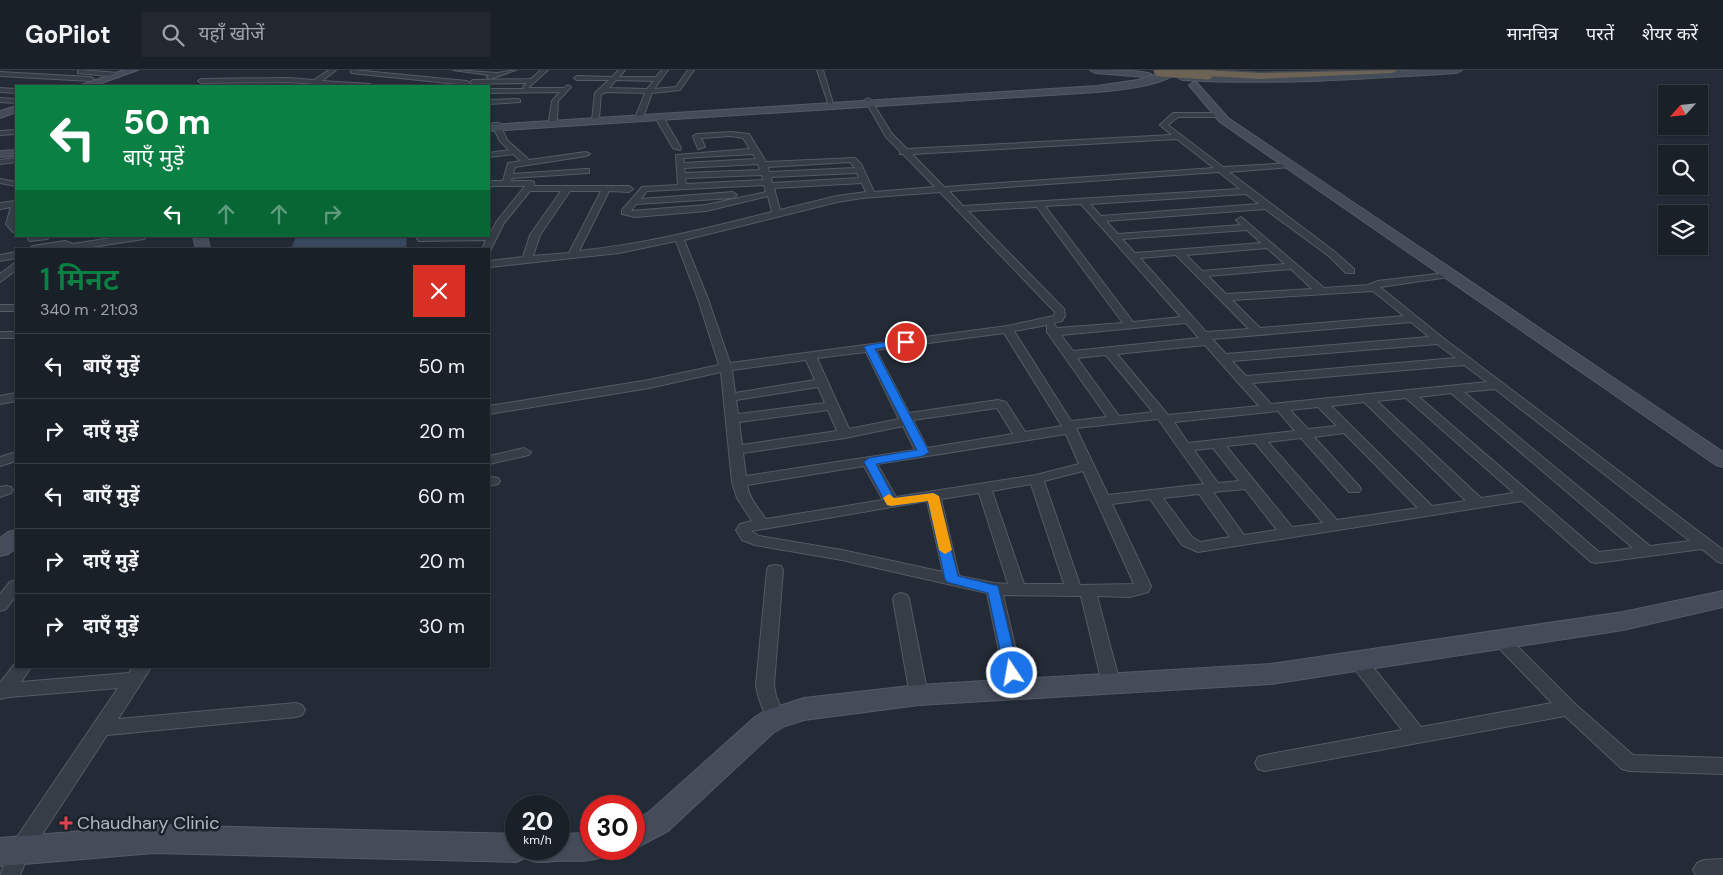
<!DOCTYPE html>
<html lang="hi">
<meta charset="utf-8">
<style>
body{margin:0;font-family:"DM Sans","Noto Sans Devanagari",sans-serif;background:#232830;color:#f1f3f6;height:100vh;display:flex;flex-direction:column;font-size:19px;white-space:nowrap}
*{box-sizing:border-box;margin:0}
p{font-size:16px;color:#9fa3a8}
.icon{flex:none;width:28px;height:28px;fill:none;stroke:currentColor;stroke-width:2;stroke-linecap:round;stroke-linejoin:round}
.map{position:relative;flex:1;overflow:hidden}
.details{position:absolute;left:15px;top:178px;width:475px;height:420px;display:flex;flex-direction:column;background:#1a2028;border-radius:0px;box-shadow:0 1px 4px #0004,0 0 0 1px #383e45}
.details>*{flex:none}
.top-card{position:absolute;left:15px;top:15px;width:475px;height:152px;border-radius:0px;box-shadow:0 1px 4px #0004,0 0 0 1px #383e45;background:#0b8043;color:#fff;overflow:hidden}
.needle{width:32px;rotate:243deg}
.fabs{position:absolute;left:1658px;top:15px;display:grid;gap:10px}
.fabs a{display:grid;place-items:center;width:50px;height:50px;border-radius:0px;background:#1a2028;box-shadow:0 1px 4px #0004,0 0 0 1px #383e45;font-size:25px}
.speed{position:absolute;left:505px;top:725px;display:flex;gap:10px;font-size:25px;font-weight:700;text-align:center}
.speed>*{display:grid;place-content:center;width:65px;height:65px;border-radius:50%;background:#1a2028;box-shadow:0 1px 4px #0004,0 0 0 1px #383e45;line-height:1}
.speed small{font-size:12px;font-weight:400}
.speed .limit{border:8px solid #d22;background:#fff;color:#111}
.pin{position:absolute;display:grid;place-items:center;width:42px;height:42px;color:#fff;margin:-21px;border:2px solid #fff;border-radius:50%;box-shadow:0 1px 5px #0007}
.me{position:absolute;width:55px;margin:-28px;rotate:348deg;stroke-linejoin:round;filter:drop-shadow(0 0 4px #0008)}
.turn{display:flex;align-items:center;gap:18px;height:105px;padding:0 25px;font-size:22px}
.turn .icon{width:65px;height:65px;stroke-width:2.5}
.turn b{display:block;font-size:35px;line-height:42px}
.lanes{display:flex;align-items:center;height:48px;padding:0 25px;background:#0003;justify-content:center;gap:25px;direction:ltr}
.lanes .off{opacity:.35}
.round{display:grid;place-items:center;flex:none;width:52px;height:52px;border-radius:0px;background:#232830}
.head{display:flex;align-items:center;justify-content:space-between;height:85px;padding:0 25px}
h1{font-size:30px;font-weight:600;line-height:38px;color:#0b8043}
ul{padding:0;list-style:none}
li{display:flex;align-items:center;gap:15px;height:65px;padding:0 25px;border-top:1px solid #383e45}
li div{flex:1}
li b{display:block;font-size:19px}
li em{font-style:normal}
header{display:flex;align-items:center;gap:30px;box-sizing:border-box;height:70px;padding:0 25px;background:#1a2028;border-bottom:1px solid #383e45}
header strong{font-size:24px}
nav{display:flex;gap:28px;margin-inline-start:auto;font-size:18px}
.search{width:350px;height:45px;background:#232830;display:flex;align-items:center;gap:12px;box-sizing:border-box;padding:0 18px;border-radius:0px;color:#9fa3a8;font-size:19px}
.map>svg:first-child{display:block}
</style>
<header>
<strong>GoPilot</strong>
<div class="search"><svg class="icon" aria-label="search" viewBox="0 0 24 24"><circle cx="10" cy="10" r="6"/><path d="M15 15l6 6"/></svg>यहाँ खोजें</div>
<nav><a>मानचित्र</a><a>परतें</a><a>शेयर करें</a></nav>
</header>
<div class="map">
<svg width="1723" height="805" viewBox="0 0 1723 805">
<rect width="100%" height="100%" fill="#232b36"/>
<!-- water -->
<path fill="#3a485e" d="M 296,166 L 407,166 L 406,179 L 291,179 Z"/>
<g fill="none" stroke-linecap="round" stroke-linejoin="round">
<defs>
<path id="street" d="M 80,0 L 119,3 L 122,5 L 119,7 L 78,3 L 78,1 Z
M 329,0 L 336,0 L 322,11 L 370,14 L 373,16 L 347,16 L 288,12 L 201,13 L 198,11 L 201,9 L 288,8 L 314,10 Z
M 353,0 L 467,11 L 470,13 L 467,15 L 351,3 L 351,1 Z
M 453,0 L 497,3 L 516,0 L 490,9 L 487,7 L 489,5 Z
M 541,0 L 548,0 L 528,18 L 563,18 L 568,15 L 571,17 L 558,31 L 557,51 L 553,53 L 549,51 L 552,31 L 560,22 L 489,23 L 489,19 L 524,19 L 523,17 L 527,13 L 473,14 L 470,12 L 473,10 L 531,9 Z
M 619,0 L 625,0 L 619,7 L 656,7 L 662,0 L 668,0 L 654,19 L 676,17 L 688,0 L 694,0 L 680,20 L 652,23 L 642,50 L 635,48 L 645,23 L 607,22 L 601,24 L 599,48 L 592,50 L 595,23 L 609,10 L 577,10 L 574,8 L 577,6 L 612,7 ZM 616,10 L 654,11 L 647,19 L 609,18 Z
M 817,0 L 823,0 L 834,37 L 829,36 Z
M 0,2 L 91,7 L 94,9 L 91,11 L 0,6 Z
M 0,18 L 16,19 L 16,23 L 0,22 Z
M 0,28 L 16,29 L 16,33 L 0,32 Z
M 868,28 L 871,30 L 892,64 L 907,79 L 1172,65 L 1160,55 L 1173,43 L 1221,43 L 1222,45 L 1218,47 L 1178,47 L 1168,55 L 1223,97 L 1294,93 L 1295,95 L 1291,97 L 1229,102 L 1335,182 L 1354,199 L 1354,203 L 1346,203 L 1329,186 L 1265,139 L 1106,151 L 1118,164 L 1241,155 L 1236,150 L 1241,147 L 1324,218 L 1368,215 L 1378,211 L 1453,202 L 1453,206 L 1449,207 L 1380,217 L 1443,268 L 1723,480 L 1723,493 L 1718,492 L 1702,479 L 1596,493 L 1591,492 L 1522,431 L 1198,482 L 1182,475 L 1150,429 L 1112,434 L 1151,516 L 1148,522 L 1130,527 L 1097,526 L 1120,613 L 1117,618 L 1111,620 L 1105,618 L 1102,613 L 1081,526 L 1003,525 L 1025,619 L 1022,624 L 1016,626 L 1010,624 L 1007,619 L 987,523 L 842,490 L 755,475 L 742,470 L 736,460 L 740,454 L 752,451 L 737,428 L 732,412 L 721,302 L 649,318 L 489,344 L 489,336 L 649,310 L 719,295 L 698,229 L 676,171 L 619,183 L 489,197 L 489,191 L 523,187 L 530,165 L 561,121 L 530,121 L 504,153 L 490,181 L 489,181 L 489,179 L 482,179 L 486,170 L 419,171 L 417,169 L 422,166 L 489,166 L 497,151 L 525,116 L 494,116 L 489,117 L 490,111 L 503,111 L 508,93 L 521,91 L 513,84 L 489,87 L 489,83 L 509,80 L 500,71 L 492,55 L 493,53 L 499,53 L 507,70 L 529,90 L 586,82 L 590,84 L 586,86 L 515,97 L 513,104 L 586,99 L 589,99 L 589,103 L 512,108 L 511,111 L 531,111 L 534,112 L 534,116 L 629,116 L 633,119 L 629,122 L 609,121 L 579,181 C 645,174 708,158 772,142 L 768,126 L 706,141 L 635,147 L 622,144 L 622,140 L 642,117 L 678,115 L 676,85 L 750,79 L 743,68 L 731,66 L 701,68 L 705,77 L 698,79 L 693,66 L 697,64 L 731,62 L 749,64 L 766,92 L 855,88 L 861,94 L 874,122 L 935,117 L 903,84 L 900,84 L 900,81 L 886,67 L 865,30 ZM 1177,69 L 1214,98 L 944,117 L 912,84 ZM 753,84 L 756,89 L 684,93 L 683,88 ZM 850,92 L 855,98 L 769,102 L 768,97 ZM 758,94 L 760,100 L 685,103 L 684,98 ZM 1219,102 L 1240,119 L 963,136 L 949,121 ZM 857,103 L 859,108 L 772,113 L 771,107 ZM 762,105 L 763,110 L 686,114 L 685,108 ZM 862,113 L 866,122 L 837,126 L 780,140 L 774,118 ZM 764,115 L 766,122 L 706,135 L 631,141 L 636,134 L 733,128 L 737,125 L 733,122 L 641,129 L 647,121 ZM 570,121 L 601,121 L 569,183 L 533,186 L 540,165 ZM 940,122 L 1055,242 L 1054,246 L 1007,256 L 730,293 L 708,229 L 684,170 L 837,132 L 862,128 ZM 1246,124 L 1259,134 L 1101,146 L 1090,134 ZM 1081,134 L 1181,247 L 1133,252 L 1045,136 ZM 1037,137 L 1123,253 L 1057,258 L 1053,253 L 1062,251 L 1065,246 L 1064,239 L 968,141 ZM 1247,160 L 1261,173 L 1135,183 L 1122,169 ZM 1267,178 L 1285,194 L 1202,201 L 1186,185 ZM 1176,185 L 1249,259 L 1206,262 L 1140,188 ZM 1291,199 L 1312,219 L 1226,224 L 1208,206 ZM 1373,221 L 1404,246 L 1260,258 L 1232,230 ZM 1411,252 L 1429,267 L 1226,284 L 1212,269 ZM 1186,253 L 1199,268 L 1073,281 L 1061,265 ZM 1047,255 L 1047,262 L 1107,347 L 1071,351 L 1014,261 ZM 1004,263 L 1062,356 L 1025,362 L 1006,332 L 998,330 L 909,343 L 876,280 ZM 1437,274 L 1456,288 L 1246,306 L 1232,291 ZM 1205,275 L 1259,336 L 1168,345 L 1117,284 ZM 866,282 L 899,349 L 849,359 L 817,288 ZM 1106,285 L 1153,342 L 1119,346 L 1077,288 ZM 806,290 L 815,310 L 735,323 L 732,300 ZM 1464,295 L 1487,312 L 1271,334 L 1252,313 ZM 818,317 L 825,333 L 738,344 L 736,330 ZM 1495,319 L 1690,471 L 1650,476 L 1464,322 ZM 1451,323 L 1633,478 L 1599,482 L 1419,327 ZM 1406,328 L 1514,423 L 1481,428 L 1377,331 ZM 1364,332 L 1466,431 L 1432,436 L 1331,336 ZM 1318,337 L 1337,356 L 1308,359 L 1290,340 ZM 997,338 L 1013,364 L 927,378 L 913,350 ZM 828,340 L 837,361 L 742,375 L 739,352 ZM 1278,341 L 1295,361 L 1188,373 L 1174,352 ZM 1158,349 L 1204,414 L 1108,425 L 1076,358 ZM 903,356 L 915,380 L 746,406 L 743,383 L 845,368 ZM 1344,363 L 1418,438 L 1337,450 L 1268,372 L 1301,368 L 1349,422 L 1359,422 L 1361,419 L 1359,416 L 1314,367 ZM 1066,364 L 1079,394 L 1036,405 L 896,427 L 877,394 ZM 1255,373 L 1323,453 L 1292,457 L 1226,376 ZM 1213,378 L 1239,411 L 1218,413 L 1194,380 ZM 864,396 L 883,430 L 766,449 C 758,438 749,428 747,415 ZM 1083,401 L 1134,514 L 1080,515 L 1044,411 ZM 1031,414 L 1064,514 L 1024,514 L 992,421 ZM 1245,419 L 1277,460 L 1244,465 L 1213,422 ZM 979,423 L 1008,514 L 994,513 L 959,506 L 941,429 ZM 1199,424 L 1230,467 L 1200,472 L 1192,467 L 1163,428 ZM 927,431 L 943,502 L 842,480 L 759,466 L 751,461 Z
M 518,29 L 520,30 L 520,32 L 489,34 L 489,30 Z
M 656,45 L 663,47 L 681,78 L 680,80 L 673,78 L 655,47 Z
M 16,60 L 16,64 L 0,65 L 0,61 Z
M 16,88 L 16,92 L 0,94 L 0,90 Z
M 0,109 L 16,112 L 16,116 L 0,113 Z
M 16,131 L 16,163 L 13,162 L 6,154 L 11,137 L 0,139 L 0,133 Z
M 33,166 L 51,166 L 47,169 L 30,171 L 28,169 Z
M 124,166 L 148,166 L 144,169 L 79,179 L 64,177 L 28,179 L 33,176 L 65,171 L 73,174 Z
M 16,182 L 16,188 L 0,191 L 0,185 Z
M 16,192 L 16,200 L 0,212 L 0,204 Z
M 0,235 L 16,235 L 16,241 L 0,241 Z
M 0,262 L 16,262 L 16,268 L 0,268 Z
M 16,323 L 16,331 L 0,334 L 0,326 Z
M 524,378 L 531,382 L 529,385 L 489,394 L 489,386 Z
M 16,382 L 16,391 L 0,396 L 0,387 Z
M 493,407 L 498,408 L 500,411 L 498,414 L 489,416 L 489,408 Z
M 6,416 L 11,417 L 13,420 L 11,423 L 0,427 L 0,417 Z
M 775,495 L 781,496 L 783,500 L 774,615 L 776,626 L 785,648 L 782,653 L 776,656 L 770,653 C 763,641 758,628 756,615 L 767,500 L 769,496 Z
M 16,510 L 16,526 L 6,539 L 0,541 L 0,524 L 10,512 Z
M 901,523 L 907,525 L 909,529 L 928,625 L 925,630 L 919,632 L 913,630 L 910,625 L 893,529 L 895,525 Z
M 1500,563 L 1506,565 L 1574,633 L 1633,685 L 1723,688 L 1723,704 L 1629,701 L 1622,699 L 1565,646 L 1265,701 L 1258,699 L 1255,693 L 1258,687 L 1265,685 L 1402,660 L 1352,596 L 1349,591 L 1352,586 L 1358,584 L 1364,586 L 1421,657 L 1552,633 L 1494,573 L 1492,569 L 1494,565 Z
M 16,592 L 16,596 L 32,596 L 21,612 L 129,603 L 133,596 L 152,596 L 118,649 L 296,633 L 302,635 L 305,640 L 302,645 L 296,647 L 107,665 L 28,786 L 20,805 L 0,805 L 13,773 L 118,618 L 9,627 L 0,629 L 0,613 Z
M 1723,789 L 1723,805 L 1696,805 L 1693,800 L 1697,793 L 1704,790 Z"/>
<path id="secondary" d="M 124,0 L 138,0 L 93,16 L 79,16 Z
M 1090,0 C 1104,0 1141,0 1151,4 L 1146,7 L 1095,3 Z
M 1169,0 L 1181,0 C 1164,16 1120,20 1097,22 L 489,61 L 489,55 L 1097,16 L 1138,10 Z
M 1416,0 L 1462,0 L 1457,3 C 1365,9 1274,15 1182,10 L 1177,7 L 1182,4 L 1285,7 Z
M 1194,12 L 1197,13 L 1228,48 L 1723,382 L 1723,397 L 1716,395 L 1220,52 L 1189,15 Z
M 16,36 L 16,42 L 0,48 L 0,41 Z
M 16,80 L 16,86 L 0,87 L 0,81 Z
M 193,166 L 207,166 L 210,179 L 196,179 Z
M 16,460 L 16,478 L 8,484 L 0,486 L 0,468 L 8,462 Z
M 1723,521 L 1723,537 L 1623,560 L 1271,614 L 919,635 L 804,650 L 785,656 L 773,663 L 668,761 L 634,779 L 634,750 L 648,743 L 755,647 L 767,640 L 804,628 L 919,615 L 1271,594 L 1623,542 Z
M 154,755 L 516,764 L 516,779 L 559,779 L 559,764 L 591,763 L 591,779 L 605,779 L 602,787 C 586,793 571,790 555,791 C 544,792 537,794 525,788 L 516,792 L 154,783 L 0,796 L 0,768 Z"/>
<path id="highway" d="M 1205,0 L 1260,3 L 1398,0 L 1392,3 L 1260,9 L 1207,6 L 1201,3 Z"/>
</defs>
<!-- street casing -->
<use href="#street" stroke="#545b65" stroke-width="2"/>
<!-- secondary casing -->
<use href="#secondary" stroke="#545b65" stroke-width="2"/>
<!-- highway casing -->
<use href="#highway" stroke="#414852" stroke-width="3"/>
<!-- street -->
<use href="#street" fill="#363d47" fill-rule="evenodd"/>
<!-- secondary -->
<use href="#secondary" fill="#454c59" fill-rule="evenodd"/>
<!-- highway -->
<use href="#highway" fill="#6c6354" fill-rule="evenodd"/>
<defs>
<path id="highway-bridge" d="M 1160,0 L 1207,3"/>
</defs>
<!-- highway-bridge casing -->
<use href="#highway-bridge" stroke="#414852" stroke-width="14" stroke-linecap="butt"/>
<!-- highway-bridge -->
<use href="#highway-bridge" stroke="#6c6354" stroke-width="13"/>
</g>
<!-- route -->
<path fill="#1a73e8" stroke="#114b97" d="M 906,269 L 911,272 L 909,274 L 875,279 L 929,382 L 923,386 L 876,394 L 894,428 L 933,423 L 937,424 L 958,506 L 998,516 L 1019,603 L 1017,607 L 1012,608 L 1007,607 L 1005,603 L 988,523 L 947,512 L 945,509 L 928,431 L 891,436 L 887,435 L 864,392 L 869,388 L 917,380 L 864,277 L 869,275 Z"/>
<!-- slow -->
<path fill="#f59e0b" d="M 933,423 L 939,426 L 952,480 L 945,484 L 939,480 L 928,431 L 891,436 L 887,435 L 883,428 L 889,424 L 894,428 Z"/>
<!-- markers -->
<path fill="#e0444e" stroke="#1c222b" stroke-width="2" d="M63.5 745.5h5v5h5v5h-5v5h-5v-5h-5v-5h5z"/>
<g text-anchor="middle" dominant-baseline="central" stroke-width="5" stroke-linejoin="round" paint-order="stroke">
<!-- near-poi labels -->
<g font-size="18" fill="#b1b8c3" stroke="#1c222b" text-anchor="start">
<text x="77" y="753">Chaudhary Clinic</text>
</g>
</g>
</svg>
<div class="fabs">
<a><svg class="needle" viewBox="-14 -14 28 28"><path d="M0-13l5 13h-10z" fill="#e53935"/><path d="M0 13l5-13h-10z" fill="#9fa3a8"/></svg></a>
<a><svg class="icon" aria-label="search" viewBox="0 0 24 24"><circle cx="10" cy="10" r="6"/><path d="M15 15l6 6"/></svg></a>
<a><svg class="icon" aria-label="layers" viewBox="0 0 24 24"><path d="M12 4l9 5-9 5-9-5zM3 14l9 5 9-5"/></svg></a>
</div>
<div class="speed"><div>20<small>km/h</small></div><div class="limit">30</div></div>
<div class="pin" style="left:906px;top:272px;background:#d93025"><svg class="icon" aria-label="arrive" viewBox="0 0 24 24"><path d="M6 21V4h12l-3 4 3 4H6"/></svg></div>
<svg class="me" style="left:1012px;top:603px" viewBox="-20 -20 40 40"><circle r="17" fill="#1a73e8" stroke="#fff" stroke-width="3"/><path d="M0-11L8 9 0 5-8 9z" fill="#fff"/></svg>
<div class="top-card">
<div class="turn"><svg class="icon" aria-label="left" viewBox="0 0 24 24"><path d="M17 20v-9H6M10 6l-5 5 5 5"/></svg><div><b>50 m</b>बाएँ मुड़ें</div></div>
<div class="lanes"><svg class="icon" aria-label="left" viewBox="0 0 24 24"><path d="M17 20v-9H6M10 6l-5 5 5 5"/></svg><svg class="icon off" aria-label="ahead" viewBox="0 0 24 24"><path d="M12 20V5M6 11l6-6 6 6"/></svg><svg class="icon off" aria-label="ahead" viewBox="0 0 24 24"><path d="M12 20V5M6 11l6-6 6 6"/></svg><svg class="icon off" aria-label="right" viewBox="0 0 24 24"><path d="M7 20v-9h11M14 6l5 5-5 5"/></svg></div>
</div>
<section class="details">
<div class="head"><div><h1>1 मिनट</h1><p>340 m · 21:03</p></div><a class="round" style="background:#d93025;color:#fff"><svg class="icon" aria-label="close" viewBox="0 0 24 24"><path d="M6 6l12 12M18 6L6 18"/></svg></a></div>
<ul>
<li><svg class="icon" aria-label="left" viewBox="0 0 24 24"><path d="M17 20v-9H6M10 6l-5 5 5 5"/></svg><div><b>बाएँ मुड़ें</b></div><em>50 m</em></li>
<li><svg class="icon" aria-label="right" viewBox="0 0 24 24"><path d="M7 20v-9h11M14 6l5 5-5 5"/></svg><div><b>दाएँ मुड़ें</b></div><em>20 m</em></li>
<li><svg class="icon" aria-label="left" viewBox="0 0 24 24"><path d="M17 20v-9H6M10 6l-5 5 5 5"/></svg><div><b>बाएँ मुड़ें</b></div><em>60 m</em></li>
<li><svg class="icon" aria-label="right" viewBox="0 0 24 24"><path d="M7 20v-9h11M14 6l5 5-5 5"/></svg><div><b>दाएँ मुड़ें</b></div><em>20 m</em></li>
<li><svg class="icon" aria-label="right" viewBox="0 0 24 24"><path d="M7 20v-9h11M14 6l5 5-5 5"/></svg><div><b>दाएँ मुड़ें</b></div><em>30 m</em></li>
</ul>
</section>
</div>
